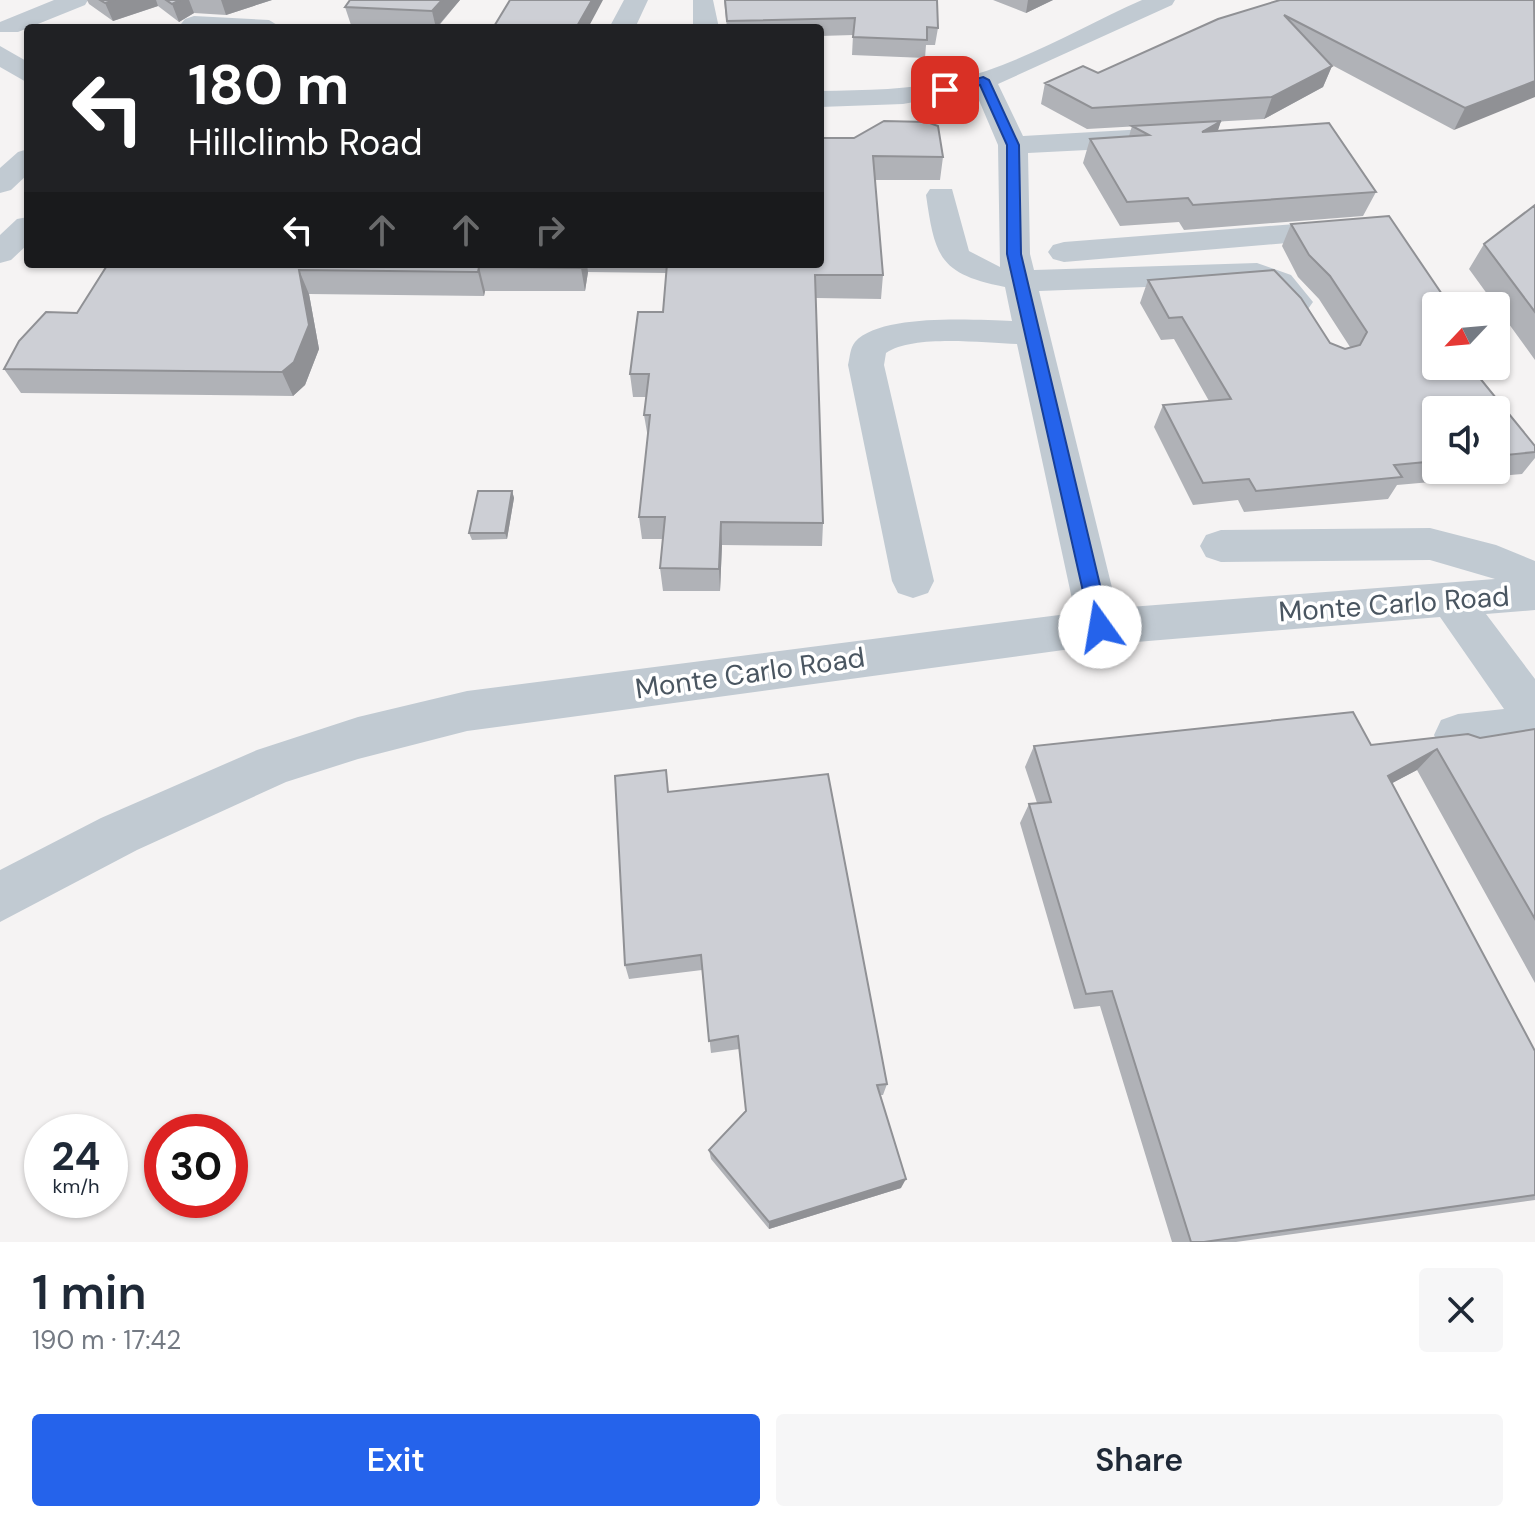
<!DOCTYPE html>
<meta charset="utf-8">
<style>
body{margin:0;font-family:"DM Sans",sans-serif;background:#f6f6f7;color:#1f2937;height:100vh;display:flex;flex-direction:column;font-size:30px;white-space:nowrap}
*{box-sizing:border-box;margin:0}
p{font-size:26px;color:#747a83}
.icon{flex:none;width:44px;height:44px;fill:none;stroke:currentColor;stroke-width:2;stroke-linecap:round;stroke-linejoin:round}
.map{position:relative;height:1242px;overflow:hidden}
.details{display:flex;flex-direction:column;background:#fff;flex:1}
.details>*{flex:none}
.banner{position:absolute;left:24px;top:24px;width:800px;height:244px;border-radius:8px;box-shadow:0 2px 6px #0004;background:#202124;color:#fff;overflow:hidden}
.needle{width:52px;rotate:244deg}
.fabs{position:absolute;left:1422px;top:292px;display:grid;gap:16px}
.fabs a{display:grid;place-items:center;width:88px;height:88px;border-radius:8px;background:#fff;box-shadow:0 2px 6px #0004;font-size:40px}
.speed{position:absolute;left:24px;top:1114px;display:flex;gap:16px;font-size:40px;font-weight:700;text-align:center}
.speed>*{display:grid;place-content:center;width:104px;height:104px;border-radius:50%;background:#fff;box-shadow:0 2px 6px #0004;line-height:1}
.speed small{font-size:20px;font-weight:400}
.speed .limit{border:12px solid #d22;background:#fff;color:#111}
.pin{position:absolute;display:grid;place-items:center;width:68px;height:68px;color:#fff;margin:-34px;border-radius:16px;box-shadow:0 4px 12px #0006}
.me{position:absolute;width:88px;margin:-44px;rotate:347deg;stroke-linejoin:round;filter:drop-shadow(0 0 6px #0008)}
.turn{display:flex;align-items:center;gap:28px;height:168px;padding:0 32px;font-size:36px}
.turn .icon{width:104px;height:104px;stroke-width:2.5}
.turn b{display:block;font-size:56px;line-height:68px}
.lanes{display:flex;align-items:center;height:76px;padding:0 32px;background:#0003;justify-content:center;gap:40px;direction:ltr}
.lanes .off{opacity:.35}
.round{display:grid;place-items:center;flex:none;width:84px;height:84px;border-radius:8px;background:#f6f6f7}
.summary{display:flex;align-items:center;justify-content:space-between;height:136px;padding:0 32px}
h1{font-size:48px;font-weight:600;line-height:60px}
.action{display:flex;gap:16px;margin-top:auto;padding:16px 32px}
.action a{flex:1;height:92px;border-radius:8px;background:#2563eb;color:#fff;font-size:32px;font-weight:600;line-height:92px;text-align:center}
.action a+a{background:#f6f6f7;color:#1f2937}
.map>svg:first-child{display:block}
</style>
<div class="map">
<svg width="1535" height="1242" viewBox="0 0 1535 1242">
<rect width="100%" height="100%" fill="#f5f3f3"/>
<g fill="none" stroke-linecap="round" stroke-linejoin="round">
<!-- minor -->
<path fill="#c1cad2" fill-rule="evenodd" d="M 54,0 L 88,0 L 85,5 L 18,32 L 0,32 L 0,22 Z
M 624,0 L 648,0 L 635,28 L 609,28 Z
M 693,0 L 713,0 L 719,28 L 693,28 Z
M 1142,0 L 1175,0 L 1172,5 L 998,84 L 1023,136 L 1146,129 L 1156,132 L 1160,138 L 1156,144 L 1146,147 L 1028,153 L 1030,254 L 1034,270 L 1257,263 L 1291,275 L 1313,302 L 1308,309 C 1281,316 1275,292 1252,283 L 1039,291 L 1117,608 L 1495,579 L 1430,560 L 1221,562 L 1206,557 L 1200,546 L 1206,535 L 1221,530 L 1430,528 L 1496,545 L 1535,561 L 1535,610 L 1486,614 L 1535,679 L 1535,745 L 1458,756 L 1441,750 L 1434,735 L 1441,720 L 1458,714 L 1504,709 L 1440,617 L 1100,645 L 467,731 L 358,759 L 286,782 L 137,850 L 0,922 L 0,870 L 101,818 L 257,750 L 358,717 L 467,691 L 1075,613 L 1017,344 C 983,343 914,334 886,353 L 884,365 L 934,581 L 928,593 L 913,598 L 898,593 L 892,581 L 848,365 C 850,357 850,348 855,342 C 881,313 976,320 1012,321 L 1005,287 C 940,274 935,258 926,195 L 930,189 L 952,189 L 969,251 L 1000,267 L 998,145 L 975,91 L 903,104 L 820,107 L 820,91 C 865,90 911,90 955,80 C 1021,64 1081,27 1142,0 Z
M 194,16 L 269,20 L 282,28 L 184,28 L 181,24 L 185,19 Z
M 0,46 L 28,62 L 28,83 L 0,67 Z
M 28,149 L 28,174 L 11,190 L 0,193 L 0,168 L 18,152 Z
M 28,217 L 28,244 L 11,260 L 0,263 L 0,235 L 17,219 Z
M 1346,220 L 1357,223 L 1362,230 L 1357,237 L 1064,262 L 1053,259 L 1048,252 L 1053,245 L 1064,242 Z"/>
</g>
<!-- wall -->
<path fill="#b0b2b7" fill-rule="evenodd" d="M 87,0 L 272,0 L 226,15 L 194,13 L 179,22 L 158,6 L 113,21 L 89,4 Z
M 350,0 L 460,0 L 437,28 L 351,25 L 345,7 Z
M 724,0 L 937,0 L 938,28 L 935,45 L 926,45 L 925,58 L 852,55 L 853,35 L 820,36 L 820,28 L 727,28 Z
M 993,0 L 1053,0 L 1026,13 Z
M 1535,0 L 1454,130 L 1330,64 L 1332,66 L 1323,87 L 1264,119 L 1087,129 L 1041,104 L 1045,83 L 1098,73 L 1218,19 Z
M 1221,121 L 1218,130 L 1376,192 L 1363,216 L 1184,230 L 1179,222 L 1120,226 L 1083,163 L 1090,139 L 1129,136 L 1132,126 Z
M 820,138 L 943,157 L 940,180 L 875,180 L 883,275 L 881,299 L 816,298 L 823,523 L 822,546 L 722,545 L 720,591 L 663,591 L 660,568 L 663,539 L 642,539 L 639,517 L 648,438 L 644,415 L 646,397 L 633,397 L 630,374 L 663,312 L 666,273 L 588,272 L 585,291 L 485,291 L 484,296 L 309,294 L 319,349 L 305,385 L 293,396 L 21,393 L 4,369 L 77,313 L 108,264 L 820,264 Z
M 1535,205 L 1535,360 L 1469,269 L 1484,244 Z
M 1291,224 L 1436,366 L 1486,366 L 1479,376 L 1535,446 L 1535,458 L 1522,474 L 1397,485 L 1388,499 L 1244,512 L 1238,500 L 1193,505 L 1154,427 L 1163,405 L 1209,401 L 1174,339 L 1161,340 L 1140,303 L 1148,280 L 1345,349 L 1350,347 L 1319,299 L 1298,277 L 1282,246 ZM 1436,410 L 1496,410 L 1496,470 L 1436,470 Z
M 512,491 L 514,498 L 507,539 L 472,540 L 469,533 Z
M 1535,729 L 1535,983 L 1417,770 L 1392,783 L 1535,1051 L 1535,1200 L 1236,1242 L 1172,1242 L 1100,1006 L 1074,1009 L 1020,823 L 1029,804 L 1037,803 L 1025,767 L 1034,746 L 1371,745 L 1480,738 Z
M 669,792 L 887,1084 L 883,1095 L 880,1095 L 901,1188 L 769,1229 L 711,1159 L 709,1150 L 746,1112 L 739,1049 L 711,1053 L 702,970 L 629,979 L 625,965 Z"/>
<!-- shaded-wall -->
<path fill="#909195" d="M 115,0 L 156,0 L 158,6 L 113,21 L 105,3 Z
M 180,0 L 189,0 L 194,13 L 179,22 L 172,4 Z
M 221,0 L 272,0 L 226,15 Z
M 442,0 L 460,0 L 436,28 L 432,11 Z
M 592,0 L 603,0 L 588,28 L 576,28 Z
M 1028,0 L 1053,0 L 1026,13 Z
M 1332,66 L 1323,87 L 1264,119 L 1272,97 Z
M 1535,81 L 1535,97 L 1454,130 L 1465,108 Z
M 1221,121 L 1213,145 L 1202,132 Z
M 582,264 L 587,264 L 588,272 L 585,291 L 581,268 Z
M 479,267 L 485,291 L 484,296 L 478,272 Z
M 299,270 L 309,294 L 319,349 L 305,385 L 293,396 L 282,372 Z
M 512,491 L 514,498 L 507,539 L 505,533 Z
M 721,522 L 722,545 L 720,591 L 719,569 Z
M 1437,749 L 1417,770 L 1368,796 L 1388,776 Z
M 906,1179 L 901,1188 L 769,1229 L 769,1222 Z"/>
<!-- building -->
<path fill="#cdcfd5" stroke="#909195" stroke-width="2" d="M 100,0 L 115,0 L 105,3 Z
M 166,0 L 180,0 L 172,4 Z
M 350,0 L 442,0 L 432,11 L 345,7 Z
M 510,0 L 592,0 L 576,28 L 493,28 Z
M 725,0 L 937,0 L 938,28 L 927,27 L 927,40 L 853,37 L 855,18 L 727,21 Z
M 1280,0 L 1534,0 L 1535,81 L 1465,108 L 1284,15 L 1332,66 L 1272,97 L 1092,108 L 1045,83 L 1083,66 L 1098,73 L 1218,19 Z
M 884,121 L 927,122 L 938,126 L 943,157 L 873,156 L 883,275 L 815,275 L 823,523 L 721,522 L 719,569 L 660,568 L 665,517 L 639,517 L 650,415 L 644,415 L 649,374 L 630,374 L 638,312 L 663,312 L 667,264 L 820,264 L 820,138 L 854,138 Z
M 1221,121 L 1202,132 L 1329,123 L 1376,192 L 1193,205 L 1188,198 L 1127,202 L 1090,139 L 1149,135 L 1132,126 Z
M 1535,205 L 1535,312 L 1484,244 Z
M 1389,216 L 1450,306 L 1436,306 L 1436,366 L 1470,366 L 1535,446 L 1535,452 L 1496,456 L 1496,410 L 1436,410 L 1436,461 L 1394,465 L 1402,477 L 1256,491 L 1249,479 L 1203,483 L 1163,405 L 1231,399 L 1182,317 L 1169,318 L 1148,280 L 1274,270 L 1301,298 L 1330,343 L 1345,349 L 1360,345 L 1367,332 L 1330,276 L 1309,255 L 1291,224 Z
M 108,264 L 582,264 L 581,268 L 479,267 L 478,272 L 299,270 L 309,325 L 294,362 L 282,372 L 4,369 L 19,341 L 46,312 L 77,313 Z
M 478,491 L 512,491 L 505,533 L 469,533 Z
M 1353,712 L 1371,745 L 1468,734 L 1480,738 L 1535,729 L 1535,919 L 1437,749 L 1388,776 L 1535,1051 L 1535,1195 L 1204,1242 L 1191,1242 L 1112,991 L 1086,994 L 1029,804 L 1051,802 L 1034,746 Z
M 666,770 L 668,792 L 828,774 L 887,1084 L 877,1085 L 906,1179 L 769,1222 L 709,1150 L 746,1111 L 738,1036 L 709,1041 L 701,955 L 625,965 L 615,776 Z"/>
<!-- route -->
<path fill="#2563eb" stroke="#184099" stroke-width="2" d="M 983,77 L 989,80 L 1019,145 L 1021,254 L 1110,627 L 1100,634 L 1091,627 L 1007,254 L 1007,145 L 980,85 L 945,94 L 939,90 Z"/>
<g text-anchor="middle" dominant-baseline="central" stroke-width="7" stroke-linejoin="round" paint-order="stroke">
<!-- street labels -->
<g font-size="28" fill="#4a5661" stroke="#fff">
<text transform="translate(1394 604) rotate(-4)">Monte Carlo Road</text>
<text transform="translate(750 673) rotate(-8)">Monte Carlo Road</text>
</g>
</g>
</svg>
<div class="fabs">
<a><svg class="needle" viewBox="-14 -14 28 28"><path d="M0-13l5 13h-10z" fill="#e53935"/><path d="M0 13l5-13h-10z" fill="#747a83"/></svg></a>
<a><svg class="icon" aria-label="sound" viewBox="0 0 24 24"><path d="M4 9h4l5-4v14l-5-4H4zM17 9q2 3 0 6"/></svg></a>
</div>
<div class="speed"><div>24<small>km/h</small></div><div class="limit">30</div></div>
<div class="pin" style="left:945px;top:90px;background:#d93025"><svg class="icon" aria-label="arrive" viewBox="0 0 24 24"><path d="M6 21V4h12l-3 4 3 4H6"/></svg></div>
<svg class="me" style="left:1100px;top:627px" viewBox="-20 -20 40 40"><circle r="19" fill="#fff"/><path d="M0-13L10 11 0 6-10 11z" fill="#2563eb"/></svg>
<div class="banner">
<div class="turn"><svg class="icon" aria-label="left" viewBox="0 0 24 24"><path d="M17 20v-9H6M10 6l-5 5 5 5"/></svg><div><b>180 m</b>Hillclimb Road</div></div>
<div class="lanes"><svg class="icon" aria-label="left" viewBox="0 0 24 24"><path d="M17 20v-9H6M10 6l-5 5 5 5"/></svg><svg class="icon off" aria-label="ahead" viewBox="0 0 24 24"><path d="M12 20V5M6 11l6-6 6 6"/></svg><svg class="icon off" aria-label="ahead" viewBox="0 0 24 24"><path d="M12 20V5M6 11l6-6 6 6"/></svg><svg class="icon off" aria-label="right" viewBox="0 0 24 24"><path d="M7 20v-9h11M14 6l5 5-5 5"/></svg></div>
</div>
</div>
<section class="details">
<div class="summary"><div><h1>1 min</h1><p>190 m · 17:42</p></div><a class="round"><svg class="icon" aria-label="close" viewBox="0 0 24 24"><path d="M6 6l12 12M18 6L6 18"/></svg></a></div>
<div class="action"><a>Exit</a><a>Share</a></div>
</section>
